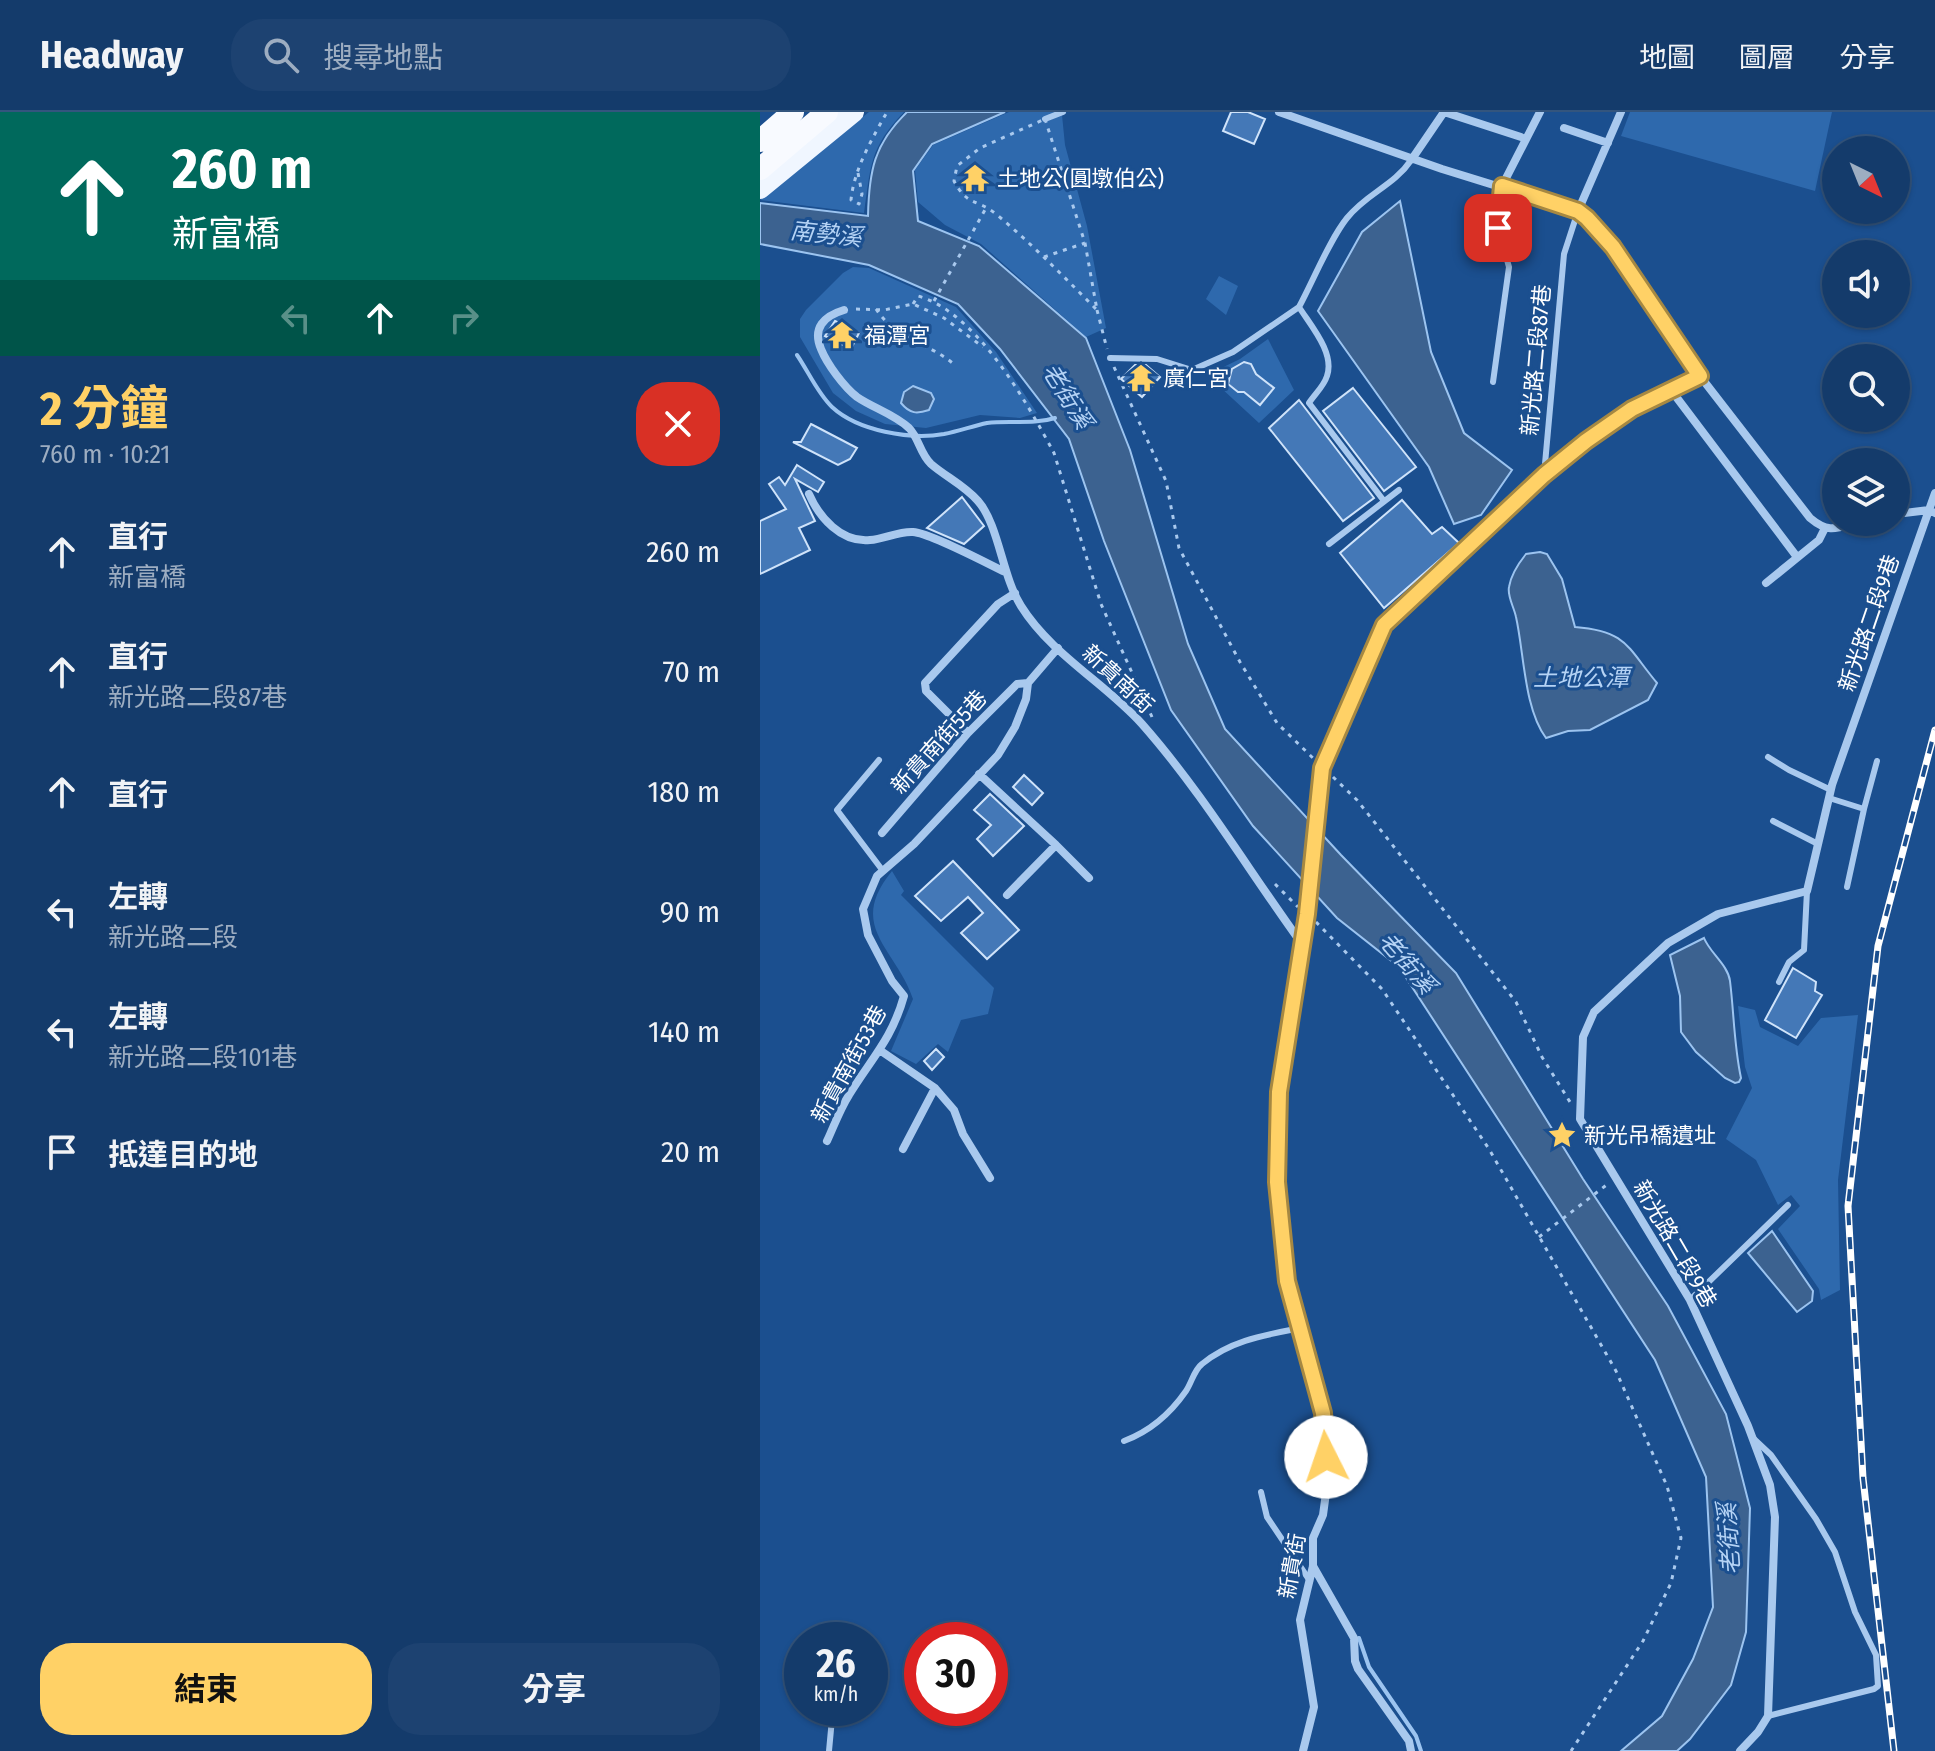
<!DOCTYPE html>
<html lang="zh-TW">
<meta charset="utf-8">
<style>
body{margin:0;font-family:"Fira Sans Condensed","Noto Sans TC",sans-serif;background:#1d4271;color:#f1f3f6;height:100vh;display:flex;flex-direction:column;font-size:30px;white-space:nowrap}
*{box-sizing:border-box;margin:0}
p{font-size:26px;color:#9dadc1}
.icon{flex:none;width:44px;height:44px;fill:none;stroke:currentColor;stroke-width:2;stroke-linecap:round;stroke-linejoin:round}
.map{position:relative;flex:1;overflow:hidden}
.panel{display:flex;flex-direction:column;background:#143b6b;width:760px}
.panel>*{flex:none}
.banner{background:#00695c;color:#fff;overflow:hidden}
.needle{width:52px;rotate:137deg}
.tools{position:absolute;left:1062px;top:24px;display:grid;gap:16px}
.tools a{display:grid;place-items:center;width:88px;height:88px;border-radius:50%;background:#143b6b;box-shadow:0 2px 6px #0004,0 0 0 2px #33557e;font-size:40px}
.speed{position:absolute;left:24px;top:1510px;display:flex;gap:16px;font-size:40px;font-weight:700;text-align:center}
.speed>*{display:grid;place-content:center;width:104px;height:104px;border-radius:50%;background:#143b6b;box-shadow:0 2px 6px #0004,0 0 0 2px #33557e;line-height:1}
.speed small{font-size:20px;font-weight:400}
.speed .limit{border:12px solid #d22;background:#fff;color:#111}
.pin{position:absolute;display:grid;place-items:center;width:68px;height:68px;color:#fff;margin:-34px;border-radius:16px;box-shadow:0 4px 12px #0006}
.me{position:absolute;width:88px;margin:-44px;rotate:356deg;stroke-linejoin:round;filter:drop-shadow(0 0 6px #0008)}
.turn{display:flex;align-items:center;gap:28px;height:168px;padding:0 40px;font-size:36px}
.turn .icon{width:104px;height:104px;stroke-width:2.5}
.turn b{display:block;font-size:56px;line-height:68px}
.lanes{display:flex;align-items:center;height:76px;padding:0 40px;background:#0003;justify-content:center;gap:40px;direction:ltr}
.lanes .off{opacity:.35}
.round{display:grid;place-items:center;flex:none;width:84px;height:84px;border-radius:32px;background:#1d4271}
.summary{display:flex;align-items:center;justify-content:space-between;height:136px;padding:0 40px}
h1{font-size:48px;font-weight:700;line-height:60px;color:#ffd166}
.action{display:flex;gap:16px;margin-top:auto;padding:16px 40px}
.action a{flex:1;height:92px;border-radius:32px;background:#ffd166;color:#111;font-size:32px;font-weight:700;line-height:92px;text-align:center}
.action a+a{background:#1d4271;color:#f1f3f6}
ul{padding:0;list-style:none}
li{display:flex;align-items:center;gap:24px;height:120px;padding:0 40px}
li div{flex:1}
li b{display:block;font-size:30px}
li em{font-style:normal}
header{display:flex;align-items:center;gap:48px;box-sizing:border-box;height:112px;padding:0 40px;background:#143b6b;border-bottom:2px solid #33557e}
header strong{font-size:38px}
nav{display:flex;gap:44px;margin-inline-start:auto;font-size:28px}
.search{width:560px;height:72px;background:#1d4271;display:flex;align-items:center;gap:20px;box-sizing:border-box;padding:0 28px;border-radius:32px;color:#9dadc1;font-size:30px}
main{display:flex;flex:1;min-height:0}
.map>svg:first-child{display:block}
</style>
<header>
<strong>Headway</strong>
<div class="search"><svg class="icon" aria-label="search" viewBox="0 0 24 24"><circle cx="10" cy="10" r="6"/><path d="M15 15l6 6"/></svg>搜尋地點</div>
<nav><a>地圖</a><a>圖層</a><a>分享</a></nav>
</header>
<main>
<section class="panel">
<div class="banner">
<div class="turn"><svg class="icon" aria-label="ahead" viewBox="0 0 24 24"><path d="M12 20V5M6 11l6-6 6 6"/></svg><div><b>260 m</b>新富橋</div></div>
<div class="lanes"><svg class="icon off" aria-label="left" viewBox="0 0 24 24"><path d="M17 20v-9H6M10 6l-5 5 5 5"/></svg><svg class="icon" aria-label="ahead" viewBox="0 0 24 24"><path d="M12 20V5M6 11l6-6 6 6"/></svg><svg class="icon off" aria-label="right" viewBox="0 0 24 24"><path d="M7 20v-9h11M14 6l5 5-5 5"/></svg></div>
</div>
<div class="summary"><div><h1>2 分鐘</h1><p>760 m · 10:21</p></div><a class="round" style="background:#d93025;color:#fff"><svg class="icon" aria-label="close" viewBox="0 0 24 24"><path d="M6 6l12 12M18 6L6 18"/></svg></a></div>
<ul>
<li><svg class="icon" aria-label="ahead" viewBox="0 0 24 24"><path d="M12 20V5M6 11l6-6 6 6"/></svg><div><b>直行</b><p>新富橋</p></div><em>260 m</em></li>
<li><svg class="icon" aria-label="ahead" viewBox="0 0 24 24"><path d="M12 20V5M6 11l6-6 6 6"/></svg><div><b>直行</b><p>新光路二段87巷</p></div><em>70 m</em></li>
<li><svg class="icon" aria-label="ahead" viewBox="0 0 24 24"><path d="M12 20V5M6 11l6-6 6 6"/></svg><div><b>直行</b></div><em>180 m</em></li>
<li><svg class="icon" aria-label="left" viewBox="0 0 24 24"><path d="M17 20v-9H6M10 6l-5 5 5 5"/></svg><div><b>左轉</b><p>新光路二段</p></div><em>90 m</em></li>
<li><svg class="icon" aria-label="left" viewBox="0 0 24 24"><path d="M17 20v-9H6M10 6l-5 5 5 5"/></svg><div><b>左轉</b><p>新光路二段101巷</p></div><em>140 m</em></li>
<li><svg class="icon" aria-label="arrive" viewBox="0 0 24 24"><path d="M6 21V4h12l-3 4 3 4H6"/></svg><div><b>抵達目的地</b></div><em>20 m</em></li>
</ul>
<div class="action"><a>結束</a><a>分享</a></div>
</section>
<div class="map">
<svg width="1175" height="1639" viewBox="0 0 1175 1639">
<rect width="100%" height="100%" fill="#1b4f8f"/>
<!-- green -->
<path fill="#2e69ad" d="M 109,0 L 144,0 C 109,36 111,54 104,101 L 0,88 Z
M 249,0 L 301,0 L 302,3 L 305,33 L 327,114 L 346,216 L 326,225 L 221,132 L 185,113 L 158,90 L 155,58 L 173,33 Z
M 870,0 L 1072,0 L 1055,79 L 861,24 Z
M 93,155 L 109,156 L 196,195 L 236,240 L 277,301 L 260,306 L 220,303 L 166,316 L 125,312 L 96,299 L 73,281 L 40,225 L 40,207 L 46,198 L 83,161 Z
M 459,164 L 478,174 L 466,203 L 446,187 Z
M 508,227 L 534,278 L 499,311 L 447,263 L 480,247 Z
M 132,759 L 144,779 L 141,783 L 234,876 L 228,902 L 201,908 L 188,940 L 178,932 L 156,952 L 131,939 L 153,887 C 136,836 86,815 132,759 Z
M 978,894 L 995,898 L 1000,915 L 1038,934 L 1061,906 L 1098,903 L 1078,1068 L 1080,1178 L 1061,1188 L 1059,1177 L 1018,1117 L 1040,1094 L 1031,1083 L 1018,1093 L 996,1048 L 966,1027 L 992,976 L 985,955 Z"/>
<!-- water -->
<path fill="#3c6290" stroke="#9cc4f0" stroke-width="2" d="M 147,0 L 245,0 L 172,32 L 153,59 L 158,109 L 219,134 L 326,226 L 370,338 L 428,532 L 465,617 L 581,743 L 696,861 L 823,1067 L 908,1194 L 966,1302 L 990,1396 L 986,1520 L 971,1573 L 930,1627 L 917,1639 L 861,1639 L 902,1604 L 933,1547 L 953,1495 L 946,1365 L 895,1248 L 639,855 L 577,806 L 493,714 L 411,598 L 344,429 L 309,327 L 240,237 L 198,192 L 109,153 L 0,132 L 0,91 L 108,104 C 109,59 114,32 147,0 Z
M 640,89 L 671,240 L 704,321 L 752,358 L 721,403 L 694,412 L 669,355 L 558,199 L 602,120 Z
M 153,274 L 171,281 L 174,287 L 169,298 C 157,302 150,302 141,291 L 144,280 Z
M 780,440 L 787,442 L 802,467 L 815,515 C 867,519 867,535 897,571 L 888,588 L 830,618 L 808,619 L 786,626 C 764,597 764,540 756,505 C 754,495 747,484 749,475 C 751,462 758,452 766,442 Z
M 944,826 C 950,841 968,853 970,869 C 974,901 974,934 981,966 L 979,970 L 975,971 L 965,966 L 936,940 L 921,920 L 920,884 L 910,843 Z
M 1012,1119 L 1053,1179 L 1052,1189 L 1037,1200 L 988,1141 Z"/>
<g fill="none" stroke-linecap="round" stroke-linejoin="round">
<!-- stream -->
<path stroke="#9cc4f0" stroke-width="4" d="M 37,243 C 48,259 58,282 72,295 C 98,319 150,328 184,322 C 199,319 213,314 227,311 C 249,308 273,313 295,306
M 599,1526 L 609,1555 L 656,1624 L 661,1639"/>
</g>
<!-- building -->
<path fill="#4478b7" stroke="#cfe3fa" stroke-width="2" d="M 471,0 L 488,0 L 505,7 L 494,32 L 463,19 Z
M 75,209 L 99,221 L 91,237 L 65,224 Z
M 484,250 L 491,252 L 496,262 L 514,276 L 500,293 L 484,280 L 478,280 L 468,272 L 472,257 Z
M 375,253 L 386,253 L 400,265 L 382,285 L 361,267 Z
M 593,276 L 656,355 L 624,379 L 563,299 Z
M 539,288 L 614,386 L 583,409 L 509,316 Z
M 51,312 L 97,336 L 90,347 L 78,353 L 33,330 L 41,330 Z
M 37,353 L 64,370 L 58,380 L 35,367 L 55,409 L 39,416 L 50,438 L 0,462 L 0,409 L 26,397 L 9,372 L 19,365 L 25,373 Z
M 202,385 L 224,414 L 204,432 L 167,416 Z
M 642,388 L 672,422 L 682,415 L 699,431 L 624,496 L 580,441 Z
M 264,663 L 283,681 L 272,693 L 253,675 Z
M 230,682 L 264,714 L 233,744 L 217,727 L 231,713 L 214,698 Z
M 193,749 L 259,818 L 227,847 L 201,821 L 223,801 L 208,785 L 181,809 L 155,784 Z
M 1033,856 L 1056,870 L 1055,879 L 1062,883 L 1036,926 L 1005,908 Z
M 176,937 L 184,945 L 172,958 L 164,949 Z"/>
<g fill="none" stroke-linecap="round" stroke-linejoin="round">
<!-- path -->
<path stroke="#a9c9ee" stroke-width="3" stroke-dasharray="4 6" stroke-linecap="butt" d="M 285,7 L 325,131 L 337,198 C 304,165 272,132 236,102 C 216,86 208,95 194,69 L 197,54 L 220,36 Z
M 98,61 L 102,82 L 99,92 L 91,88 C 94,57 112,27 127,0
M 284,145 L 325,131
M 174,189 L 226,96
M 153,192 L 158,184 C 217,201 266,289 294,341 L 341,492 L 392,605
M 96,197 L 124,198 L 153,192 L 184,206 L 223,235
M 116,197 C 139,231 168,229 196,254
M 337,198 L 347,237
M 354,255 L 406,369 L 419,436 L 480,550 L 517,611 L 556,649
M 573,665 L 597,688 L 756,890 L 782,945 L 810,990
M 515,772 L 538,795
M 556,810 L 622,877 L 729,1037 L 856,1259 L 907,1374 L 921,1426 L 911,1471 L 883,1529 L 811,1639
M 779,1125 L 849,1071"/>
<!-- service -->
<path stroke="#a9c9ee" stroke-width="6" d="M 285,7 L 303,0
M 350,246 L 397,247 L 432,258 L 473,240 L 539,195
M 733,270 L 749,155 L 738,116 L 742,74
M 784,363 L 804,142 L 818,99
M 784,363 L 826,329 L 872,297 L 940,264
M 624,389 L 549,291 C 555,282 564,274 567,264 C 575,241 551,214 539,195 C 553,169 570,127 587,106 C 608,80 633,75 652,47
M 569,432 L 639,378
M 1008,645 L 1029,658 L 1071,678
M 119,648 L 77,698 L 123,759
M 1069,686 L 1104,697 L 1087,775
M 1104,697 L 1117,649
M 1013,709 L 1058,732
M 1019,870 L 1029,850 L 1044,838 L 1047,779
M 930,1188 L 1028,1093
M 994,1327 L 1011,1343 L 1056,1407 L 1075,1440 L 1095,1500 L 1116,1543 L 1118,1574 L 1114,1577 L 1008,1604
M 364,1329 C 391,1319 410,1302 426,1279 C 432,1270 434,1258 442,1252 C 471,1228 505,1223 541,1216
M 501,1380 L 507,1405 L 550,1469
M 69,1639 L 73,1596"/>
<!-- minor -->
<path stroke="#a9c9ee" stroke-width="8" d="M 519,0 L 682,57 L 818,99 L 827,106 L 853,135 L 940,264 L 1050,406 C 1069,422 1077,416 1100,410
M 684,0 L 761,25
M 804,16 L 848,31
M 652,47 L 684,0
M 742,74 L 780,0
M 818,99 L 861,0
M 84,198 C 64,204 52,216 61,237 C 67,252 84,275 97,285 C 113,296 134,302 149,316 C 159,326 160,342 171,352 C 186,365 204,373 218,389 C 239,413 242,464 261,494 C 291,542 345,571 382,612 C 442,680 489,759 542,832
M 911,278 L 1037,445
M 49,382 C 59,405 81,431 110,428 C 124,427 139,419 153,420 C 170,421 226,451 245,460
M 1136,402 L 1169,398 L 1175,401
M 1006,471 L 1059,428 L 1065,416
M 208,621 L 166,579 L 165,571 L 238,492 L 255,481
M 219,662 L 296,733 L 247,783
M 122,721 L 208,621 L 257,572 L 268,571
M 296,733 L 329,766
M 121,939 L 175,976 L 194,998 L 203,1022 L 230,1066
M 67,1029 C 74,1014 80,997 89,983 C 111,947 132,927 144,884 L 132,869 L 108,823 L 103,797 L 117,764 L 154,732 L 238,643 L 255,615 L 266,587 L 268,571 L 298,536
M 143,1037 L 175,976
M 553,1454 L 594,1526 L 595,1549 L 598,1557 L 649,1629 L 651,1639
M 543,1639 L 554,1595 L 540,1508 L 553,1454 L 553,1426 L 563,1403 L 568,1366 L 563,1301 L 527,1169 L 517,1070 L 519,980 L 547,802 L 562,656 L 624,513 L 784,363
M 980,1639 L 998,1620 L 1008,1604 L 1015,1405 L 1010,1373 L 988,1314 L 930,1188 L 820,1007 L 823,925 L 834,900 L 908,831 L 958,802 L 1047,779 L 1072,673 L 1175,381"/>
<!-- primary -->
<path stroke="#f0f6ff" stroke-width="20" d="M 0,77 L 94,0"/>
<!-- trunk -->
<path stroke="#f8faff" stroke-width="22" d="M 0,29 L 33,0
M 0,57 L 67,0"/>
<defs>
<path id="rail" d="M 1134,1639 L 1103,1366 L 1088,1094 L 1118,834 L 1175,618"/>
</defs>
<!-- rail casing -->
<use href="#rail" stroke="#fff" stroke-width="7"/>
<!-- rail -->
<use href="#rail" stroke="#1b4f8f" stroke-width="4" stroke-dasharray="12" stroke-linecap="butt"/>
</g>
<g fill="none" stroke-linecap="round" stroke-linejoin="round">
<defs>
<path id="route" d="M 566,1345 L 563,1301 L 527,1169 L 517,1070 L 519,980 L 547,802 L 562,656 L 624,513 L 784,363 L 826,329 L 872,297 L 940,264 L 853,135 L 827,106 L 818,99 L 742,74 L 738,116"/>
</defs>
<!-- route casing -->
<use href="#route" stroke="#a68842" stroke-width="20"/>
<!-- route -->
<use href="#route" stroke="#ffd166" stroke-width="14"/>
</g>
<!-- icons -->
<defs>
<symbol id="temple-bare" viewBox="-9 -9 18 18"><path d="M0-6L5-2H3V0L6.5 2.5H4V6H1.5V3h-3V6H-4V2.5H-6.5L-3 0V-2H-5Z" fill="#ffd166" stroke="#1b4f8f" stroke-width="2.5" paint-order="stroke"/></symbol>
<symbol id="sight-bare" viewBox="-9 -9 18 18"><path d="M0-6L1.8-2.2L6-1.7L2.9 1.2L3.7 5.4L0 3.3L-3.7 5.4L-2.9 1.2L-6-1.7L-1.8-2.2Z" fill="#ffd166" stroke="#1b4f8f" stroke-width="2.5" paint-order="stroke"/></symbol>
</defs>
<g fill-rule="evenodd">
<use href="#temple-bare" x="195" y="46" width="40" height="40"/>
<use href="#temple-bare" x="62" y="203" width="40" height="40"/>
<use href="#temple-bare" x="361" y="246" width="40" height="40"/>
<use href="#sight-bare" x="782" y="1003" width="40" height="40"/>
</g>
<g text-anchor="middle" dominant-baseline="central" stroke-width="6" stroke-linejoin="round" paint-order="stroke">
<!-- poi labels -->
<g font-size="22" fill="#fff" stroke="#1b4f8f" text-anchor="start">
<text x="237" y="66">土地公(圓墩伯公)</text>
<text x="104" y="223">福潭宮</text>
<text x="403" y="266">廣仁宮</text>
<text x="824" y="1023">新光吊橋遺址</text>
</g>
<!-- street labels -->
<g font-size="22" fill="#fff" stroke="#1b4f8f">
<text transform="translate(776 248) rotate(-85)">新光路二段87巷</text>
<text transform="translate(1109 511) rotate(-71)">新光路二段9巷</text>
<text transform="translate(358 567) rotate(43)">新貴南街</text>
<text transform="translate(179 630) rotate(-48)">新貴南街55巷</text>
<text transform="translate(89 952) rotate(-61)">新貴南街53巷</text>
<text transform="translate(915 1132) rotate(60)">新光路二段9巷</text>
<text transform="translate(532 1454) rotate(-80)">新貴街</text>
</g>
<!-- water labels -->
<g font-size="24" font-style="italic" fill="#b5d3f5" stroke="#1b4f8f">
<text transform="translate(66 122) rotate(6)">南勢溪</text>
<text transform="translate(307 284) rotate(58)">老街溪</text>
<text x="821" y="566">土地公潭</text>
<text transform="translate(647 851) rotate(49)">老街溪</text>
<text transform="translate(969 1427) rotate(-94)">老街溪</text>
</g>
</g>
</svg>
<div class="tools">
<a><svg class="needle" viewBox="-14 -14 28 28"><path d="M0-13l5 13h-10z" fill="#e53935"/><path d="M0 13l5-13h-10z" fill="#9dadc1"/></svg></a>
<a><svg class="icon" aria-label="sound" viewBox="0 0 24 24"><path d="M4 9h4l5-4v14l-5-4H4zM17 9q2 3 0 6"/></svg></a>
<a><svg class="icon" aria-label="search" viewBox="0 0 24 24"><circle cx="10" cy="10" r="6"/><path d="M15 15l6 6"/></svg></a>
<a><svg class="icon" aria-label="layers" viewBox="0 0 24 24"><path d="M12 4l9 5-9 5-9-5zM3 14l9 5 9-5"/></svg></a>
</div>
<div class="speed"><div>26<small>km/h</small></div><div class="limit">30</div></div>
<div class="pin" style="left:738px;top:116px;background:#d93025"><svg class="icon" aria-label="arrive" viewBox="0 0 24 24"><path d="M6 21V4h12l-3 4 3 4H6"/></svg></div>
<svg class="me" style="left:566px;top:1345px" viewBox="-20 -20 40 40"><circle r="19" fill="#fff"/><path d="M0-13L10 11 0 6-10 11z" fill="#ffd166"/></svg>
</div>
</main>
